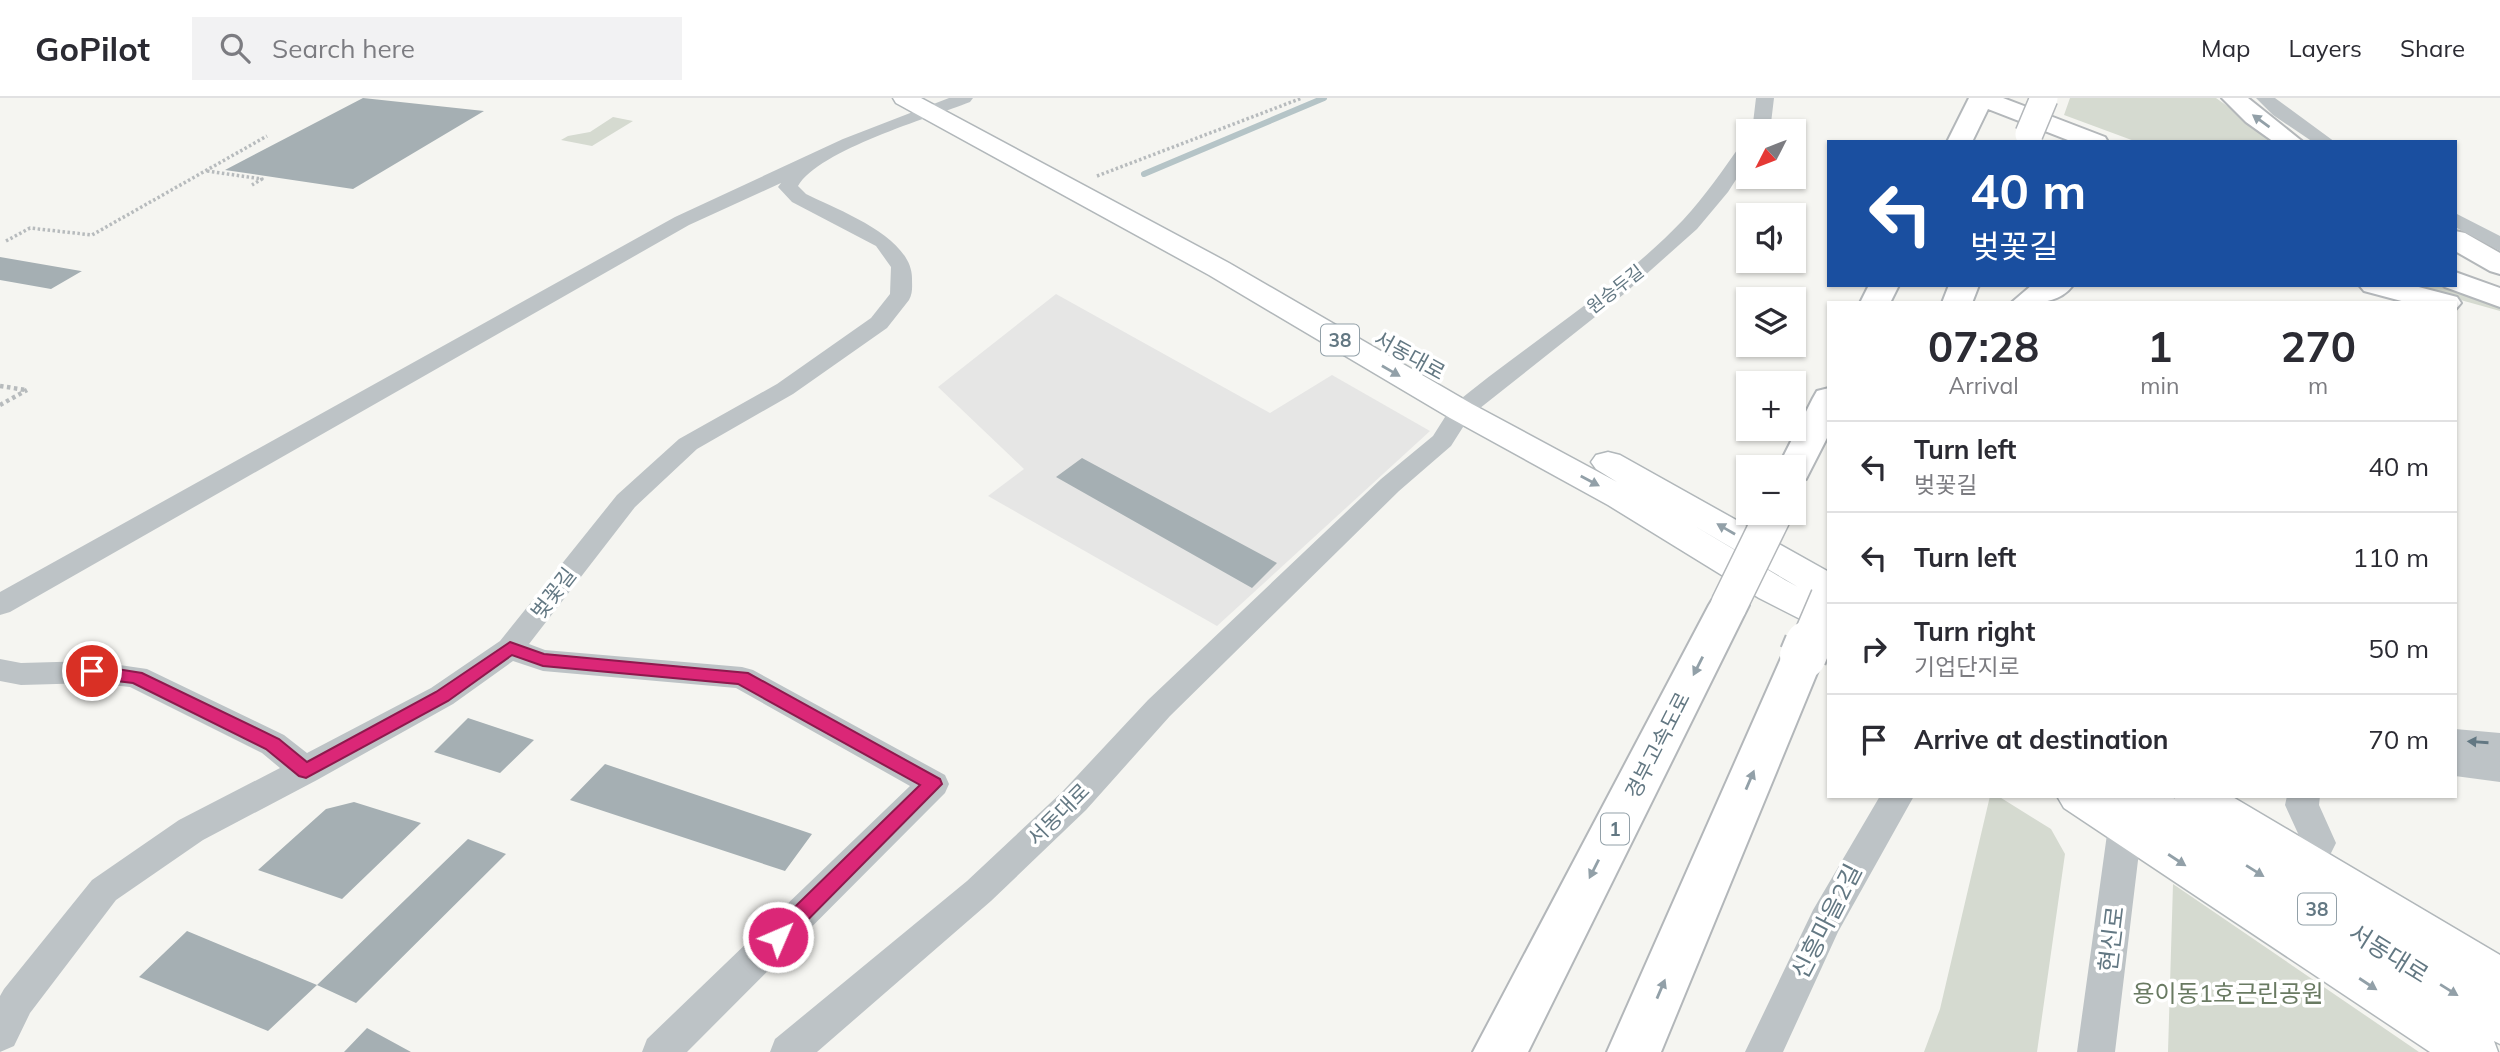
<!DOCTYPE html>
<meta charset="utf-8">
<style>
body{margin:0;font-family:Mulish,"Noto Sans KR",sans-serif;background:#f2f2f3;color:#2b2b33;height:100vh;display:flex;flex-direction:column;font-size:26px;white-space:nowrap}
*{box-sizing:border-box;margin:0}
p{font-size:23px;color:#7c7c81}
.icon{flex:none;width:38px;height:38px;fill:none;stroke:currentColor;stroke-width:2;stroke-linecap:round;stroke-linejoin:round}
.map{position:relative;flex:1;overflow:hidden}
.panel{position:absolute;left:1827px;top:203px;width:630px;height:497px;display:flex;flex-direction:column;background:#fff;border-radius:0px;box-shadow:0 2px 5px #0004}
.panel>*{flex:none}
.hud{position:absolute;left:1827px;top:42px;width:630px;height:147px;border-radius:0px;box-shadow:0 2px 5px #0004;background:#1a4fa0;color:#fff;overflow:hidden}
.needle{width:46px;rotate:228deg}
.controls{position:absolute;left:1736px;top:21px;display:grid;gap:14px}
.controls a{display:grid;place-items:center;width:70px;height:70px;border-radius:0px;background:#fff;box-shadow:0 2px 5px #0004;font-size:35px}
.pin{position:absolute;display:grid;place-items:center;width:60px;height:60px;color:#fff;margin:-30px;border:4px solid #fff;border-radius:50%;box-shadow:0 2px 7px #0007}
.me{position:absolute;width:77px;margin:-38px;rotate:45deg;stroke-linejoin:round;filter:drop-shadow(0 0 5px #0008)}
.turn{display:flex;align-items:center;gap:24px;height:147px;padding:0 28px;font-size:32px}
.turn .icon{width:91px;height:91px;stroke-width:2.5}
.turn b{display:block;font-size:49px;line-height:60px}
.eta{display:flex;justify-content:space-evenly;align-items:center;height:119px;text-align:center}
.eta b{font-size:42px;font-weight:700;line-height:49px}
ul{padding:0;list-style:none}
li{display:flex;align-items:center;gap:21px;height:91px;padding:0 28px;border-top:2px solid #e1e1e2}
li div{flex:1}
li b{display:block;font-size:26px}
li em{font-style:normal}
header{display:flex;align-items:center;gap:42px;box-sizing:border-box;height:98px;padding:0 35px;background:#fff;border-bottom:2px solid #e1e1e2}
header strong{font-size:33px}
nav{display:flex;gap:38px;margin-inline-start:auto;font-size:24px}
.search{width:490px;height:63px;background:#f2f2f3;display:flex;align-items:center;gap:18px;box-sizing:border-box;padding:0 24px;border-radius:0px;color:#7c7c81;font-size:26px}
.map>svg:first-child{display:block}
</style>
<header>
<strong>GoPilot</strong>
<div class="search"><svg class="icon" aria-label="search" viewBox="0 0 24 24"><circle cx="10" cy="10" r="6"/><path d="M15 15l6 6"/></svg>Search here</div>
<nav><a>Map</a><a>Layers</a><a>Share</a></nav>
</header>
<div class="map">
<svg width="2500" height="954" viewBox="0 0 2500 954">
<rect width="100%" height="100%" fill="#f5f5f1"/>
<!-- built -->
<path fill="#e6e6e5" d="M 1056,196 L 1270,315 L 1332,277 L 1430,333 L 1217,528 L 988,398 L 1024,371 L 938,289 Z"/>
<!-- green -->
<path fill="#d5dad0" d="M 2070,0 L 2216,0 L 2278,44 L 2137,44 L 2064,17 Z
M 613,19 L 633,23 L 592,48 L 561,42 L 568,38 L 590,34 Z
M 2407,187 L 2448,187 L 2500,209 L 2500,213 Z
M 1990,698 L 1998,698 L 2051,731 L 2065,756 L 2037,954 L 1924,954 L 1940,911 Z
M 2173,786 L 2419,954 L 2168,954 Z"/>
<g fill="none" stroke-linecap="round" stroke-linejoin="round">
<!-- stream -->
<path stroke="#b5c4c7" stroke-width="6" d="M 1144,76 L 1324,0"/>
</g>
<!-- building -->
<path fill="#a5afb3" d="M 363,0 L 484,13 L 353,91 L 225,72 Z
M 0,159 L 81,173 L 82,173 L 51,191 L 0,182 Z
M 1082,360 L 1277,465 L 1252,490 L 1056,379 Z
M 468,620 L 534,642 L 500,675 L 434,654 Z
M 605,666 L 812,736 L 785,773 L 570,702 Z
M 354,704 L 421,725 L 342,801 L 258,772 L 326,711 Z
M 468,741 L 506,756 L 356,905 L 317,887 Z
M 187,833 L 317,887 L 268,933 L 139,879 Z
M 367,930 L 411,954 L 344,954 Z"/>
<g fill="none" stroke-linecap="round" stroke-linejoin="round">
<defs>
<path id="major" d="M 893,0 L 921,0 L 1229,165 L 1472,306 L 1617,384 L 1596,371 L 1591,364 L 1596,357 L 1608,354 L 1620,357 L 1829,474 L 1829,502 L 1822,501 L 1829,504 L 1829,533 L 1816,529 L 1759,500 L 1608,407 L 1450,320 L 1209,177 L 896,5 ZM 1693,427 L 1798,489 L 1785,482 Z
M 2057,698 L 2171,698 L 2175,701 L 2173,698 L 2231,698 L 2500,857 L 2500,946 L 2494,943 L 2498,954 L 2430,954 L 2064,710 Z"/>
<path id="highway" d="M 1969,0 L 2003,0 L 2105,39 L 2108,44 L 2073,44 L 1988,11 L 1972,44 L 1947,44 Z
M 2222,0 L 2248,0 L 2303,44 L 2274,44 L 2246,24 Z
M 2455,133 L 2465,135 L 2500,155 L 2500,176 L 2490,173 L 2455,153 Z
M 2455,174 L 2500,190 L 2500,209 L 2445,189 L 2443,187 L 2455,187 Z
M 1869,187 L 1899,187 L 1890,205 L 1860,205 Z
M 1949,187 L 1979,187 L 1972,205 L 1942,205 Z
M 2032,187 L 2073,187 C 2059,207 2032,205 2011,205 Z
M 2359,187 L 2411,187 L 2457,199 L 2461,205 L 2455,212 L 2455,205 L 2409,205 L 2364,193 Z
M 1829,290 L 1829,336 L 1806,381 L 1794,384 L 1794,369 L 1778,369 L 1813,300 L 1817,293 Z
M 1729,493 L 1743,497 L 1749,507 L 1528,954 L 1473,954 L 1709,507 L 1715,497 Z
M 1803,543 L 1818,548 L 1824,558 L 1661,954 L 1607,954 L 1782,558 L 1788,548 Z"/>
</defs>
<!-- major casing -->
<use href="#major" stroke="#b1b7ba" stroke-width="3"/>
<!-- highway casing -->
<use href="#highway" stroke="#b3b7ba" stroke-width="4"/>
<!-- path-far1 -->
<path stroke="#b7bbbd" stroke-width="3.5" stroke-dasharray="2.5 2.5" stroke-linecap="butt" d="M 207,73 L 262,81 L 252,87
M 1097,78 L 1302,0
M 6,143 L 30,130 L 92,137 L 267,38"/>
<!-- path -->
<path stroke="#b7bbbd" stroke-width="4.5" stroke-dasharray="3.5 3.5" stroke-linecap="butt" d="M 0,288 L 26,292
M 0,307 L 27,292"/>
<!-- minor -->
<path fill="#bdc3c6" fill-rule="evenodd" d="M 949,0 L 973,0 L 970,4 C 929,20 819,52 798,88 L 806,96 C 838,112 913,139 912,181 C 912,188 913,195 909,202 L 887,230 L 793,296 L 697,351 L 635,409 L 529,546 L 545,552 L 742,569 L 753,572 L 945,677 L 949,686 L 945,695 L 687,954 L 642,954 L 647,941 L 910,688 L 736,590 L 543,573 L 513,563 L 453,606 L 317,682 L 203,742 L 116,802 L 30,915 L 14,948 L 0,954 L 0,898 L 4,891 L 92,782 L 179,722 L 280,670 L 262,655 L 130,589 L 92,585 L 21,587 L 0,583 L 0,561 L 21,565 L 92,563 L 147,571 L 284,637 L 307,655 L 431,590 L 500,543 L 617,397 L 679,341 L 777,286 L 871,220 L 890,196 L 891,169 L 876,148 L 792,104 L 778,89 L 781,85 L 689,127 L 10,514 L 0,517 L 0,494 L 675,119 L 843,41 Z
M 1756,0 L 1774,0 L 1771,25 L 1766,33 L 1748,33 L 1753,25 Z
M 2256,0 L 2275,0 L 2335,44 L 2313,44 L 2273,17 Z
M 1748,44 L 1748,63 L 1728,94 L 1697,131 L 1624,196 L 1470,318 L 1451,348 L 1399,393 L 1170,618 L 1086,712 L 991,803 L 817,954 L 770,954 L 775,941 L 967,783 L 1062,694 L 1148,602 L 1381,381 L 1433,338 L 1452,308 C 1528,245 1615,193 1683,122 C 1705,98 1723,72 1742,45 Z
M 2455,115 L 2500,138 L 2500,153 L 2455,129 Z
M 2455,631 L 2500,635 L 2500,684 L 2455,678 Z
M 1880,698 L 1914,698 L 1838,834 L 1783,954 L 1745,954 L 1813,812 Z
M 2287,698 L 2320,698 L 2319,707 L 2336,745 L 2331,755 L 2319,759 L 2307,755 L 2285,707 Z
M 2125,715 L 2137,719 L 2142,729 L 2115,954 L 2077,954 L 2108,729 L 2113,719 Z"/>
<!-- major -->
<use href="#major" fill="#fff" fill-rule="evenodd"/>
<!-- highway -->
<use href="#highway" fill="#fff" fill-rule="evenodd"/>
<defs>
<path id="highway-bridge-far2" d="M 2029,36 L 2044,0"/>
<path id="highway-bridge-far1" d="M 1729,507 L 1774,415
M 1808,548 L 1829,499"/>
<path id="highway-bridge" d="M 1803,558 L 1808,546"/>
</defs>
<!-- highway-bridge-far2 casing -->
<use href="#highway-bridge-far2" stroke="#b3b7ba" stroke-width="30" stroke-linecap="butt"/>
<!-- highway-bridge-far1 casing -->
<use href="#highway-bridge-far1" stroke="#b3b7ba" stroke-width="39" stroke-linecap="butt"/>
<!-- highway-bridge casing -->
<use href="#highway-bridge" stroke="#b3b7ba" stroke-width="50" stroke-linecap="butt"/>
<!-- highway-bridge-far2 -->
<use href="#highway-bridge-far2" stroke="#fff" stroke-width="27"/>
<!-- highway-bridge-far1 -->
<use href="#highway-bridge-far1" stroke="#fff" stroke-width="36"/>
<!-- highway-bridge -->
<use href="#highway-bridge" stroke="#fff" stroke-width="46"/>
</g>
<!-- one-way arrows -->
<defs><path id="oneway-solid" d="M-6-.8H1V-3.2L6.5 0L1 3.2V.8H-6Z" transform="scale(1.75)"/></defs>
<g fill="#92a0a8">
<use href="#oneway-solid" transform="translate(2261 23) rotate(-144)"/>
<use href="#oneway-solid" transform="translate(1391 273) rotate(30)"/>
<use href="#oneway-solid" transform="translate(1590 383) rotate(28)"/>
<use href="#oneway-solid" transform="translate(1726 431) rotate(-150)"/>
<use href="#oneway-solid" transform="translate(1698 568) rotate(117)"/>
<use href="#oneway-solid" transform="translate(1750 682) rotate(-67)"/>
<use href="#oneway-solid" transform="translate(2177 762) rotate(33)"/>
<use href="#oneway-solid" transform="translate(1594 771) rotate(117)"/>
<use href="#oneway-solid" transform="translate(2255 773) rotate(32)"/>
<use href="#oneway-solid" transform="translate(2368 886) rotate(33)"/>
<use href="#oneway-solid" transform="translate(1661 891) rotate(-67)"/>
<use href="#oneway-solid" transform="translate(2449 892) rotate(32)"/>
</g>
<use fill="#637883" href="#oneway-solid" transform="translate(2478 644) rotate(-176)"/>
<!-- route -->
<path fill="#db2777" stroke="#8e194d" stroke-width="2" d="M 510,544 L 544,556 L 748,575 L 940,681 L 942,686 L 785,845 L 778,848 L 770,845 L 767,839 L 770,833 L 920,687 L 738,586 L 543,568 L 512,557 L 448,603 L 306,680 L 299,678 L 266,651 L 133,585 L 92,580 L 84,573 L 92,567 L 142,575 L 279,641 L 307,664 L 436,594 Z"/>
<g text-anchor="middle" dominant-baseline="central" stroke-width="7" stroke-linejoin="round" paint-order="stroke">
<!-- far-street labels -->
<g font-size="18" fill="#637883" stroke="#fff">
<text transform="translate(1615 191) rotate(-38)">원승두길</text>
</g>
<!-- shield labels -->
<g fill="#fff" stroke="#92a0a8" stroke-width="2">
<rect x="1321" y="226.5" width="38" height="31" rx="5"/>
<rect x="1601" y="715.5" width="28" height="31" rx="5"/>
<rect x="2298" y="795.5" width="38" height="31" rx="5"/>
</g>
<g font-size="19" font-weight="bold" fill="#637883">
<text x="1340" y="242">38</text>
<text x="1615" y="731">1</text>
<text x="2317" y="811">38</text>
</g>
<!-- street labels -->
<g font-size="21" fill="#637883" stroke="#fff">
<text transform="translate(1410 257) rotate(29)">서동대로</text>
<text transform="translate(553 495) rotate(-52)">벚꽃길</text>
<text transform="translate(1657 647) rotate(-63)">경부고속도로</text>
<text transform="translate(1058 716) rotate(-45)">서동대로</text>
</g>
<!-- near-street labels -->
<g font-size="24" fill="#637883" stroke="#fff">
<text transform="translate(1826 823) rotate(-63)">신흥마을2길</text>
<text transform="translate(2111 841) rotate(-83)">현신로</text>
<text transform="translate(2389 855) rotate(32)">서동대로</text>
</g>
<!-- near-park labels -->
<g font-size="24" fill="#697a62" stroke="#fff">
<text x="2228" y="895">용이동1호근린공원</text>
</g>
</g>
</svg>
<div class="controls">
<a><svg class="needle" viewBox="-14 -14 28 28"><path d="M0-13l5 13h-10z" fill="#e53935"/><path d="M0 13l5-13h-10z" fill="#7c7c81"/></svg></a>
<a><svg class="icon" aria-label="sound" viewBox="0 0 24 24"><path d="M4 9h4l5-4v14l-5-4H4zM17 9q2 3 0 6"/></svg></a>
<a><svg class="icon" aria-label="layers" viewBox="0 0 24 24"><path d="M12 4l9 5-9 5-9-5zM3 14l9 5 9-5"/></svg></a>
<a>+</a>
<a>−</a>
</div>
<div class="pin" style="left:92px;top:573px;background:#d93025"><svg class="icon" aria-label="arrive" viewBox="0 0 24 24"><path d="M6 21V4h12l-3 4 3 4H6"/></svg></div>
<svg class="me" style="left:778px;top:839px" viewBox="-20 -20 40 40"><circle r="17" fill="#db2777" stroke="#fff" stroke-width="3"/><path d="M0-11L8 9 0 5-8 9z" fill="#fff"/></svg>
<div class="hud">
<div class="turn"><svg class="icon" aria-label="left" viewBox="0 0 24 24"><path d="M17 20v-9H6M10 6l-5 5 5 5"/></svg><div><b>40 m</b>벚꽃길</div></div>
</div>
<section class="panel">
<div class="eta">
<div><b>07:28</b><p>Arrival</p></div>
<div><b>1</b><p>min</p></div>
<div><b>270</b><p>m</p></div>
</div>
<ul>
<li><svg class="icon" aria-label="left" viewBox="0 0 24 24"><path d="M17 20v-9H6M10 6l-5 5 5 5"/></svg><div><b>Turn left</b><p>벚꽃길</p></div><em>40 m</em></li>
<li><svg class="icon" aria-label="left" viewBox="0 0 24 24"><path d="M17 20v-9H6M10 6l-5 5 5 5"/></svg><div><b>Turn left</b></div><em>110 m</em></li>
<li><svg class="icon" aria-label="right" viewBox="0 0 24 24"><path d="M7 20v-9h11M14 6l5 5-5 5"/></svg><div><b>Turn right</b><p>기업단지로</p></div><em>50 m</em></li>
<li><svg class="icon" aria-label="arrive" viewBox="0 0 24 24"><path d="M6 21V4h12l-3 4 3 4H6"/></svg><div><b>Arrive at destination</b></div><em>70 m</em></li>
</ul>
</section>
</div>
